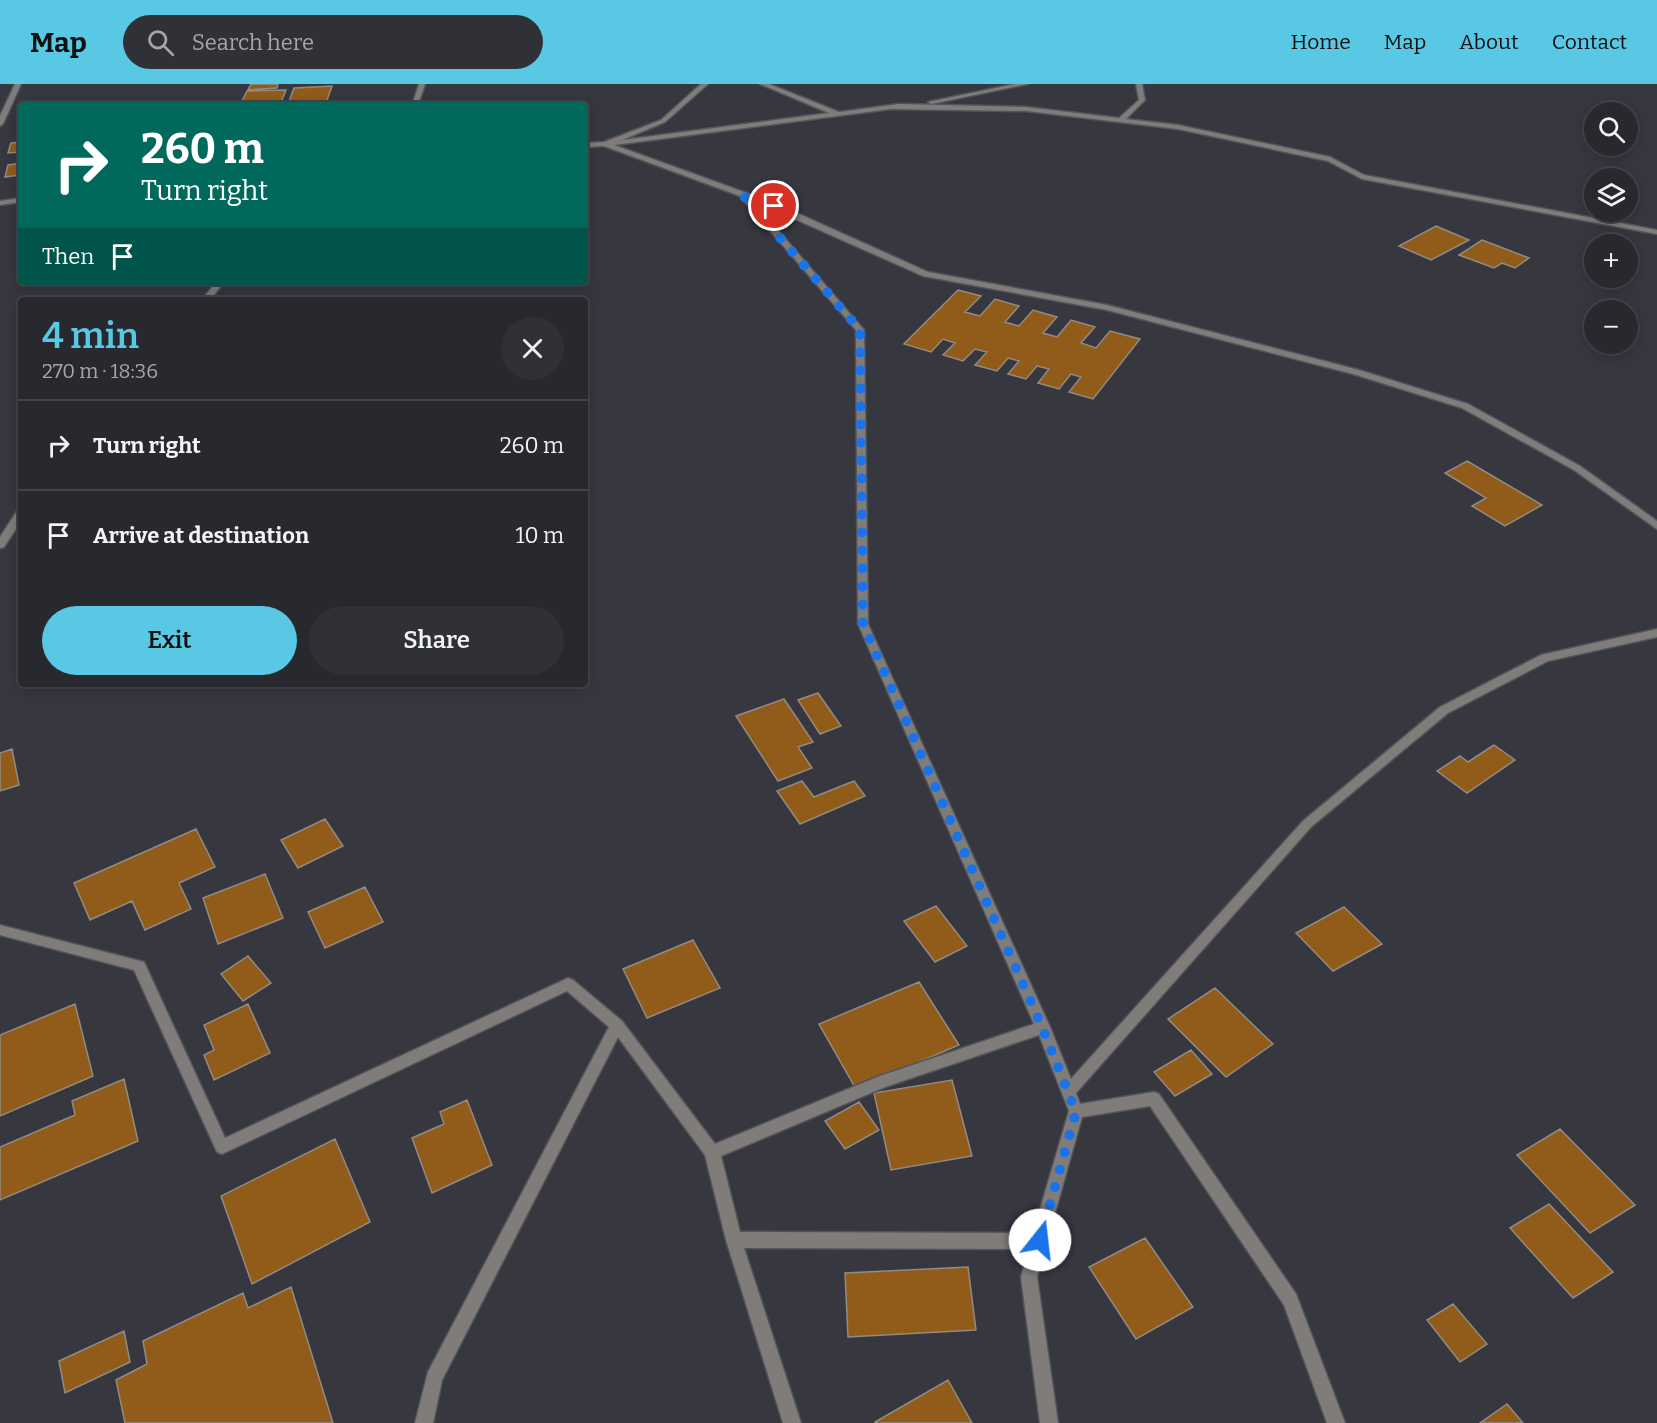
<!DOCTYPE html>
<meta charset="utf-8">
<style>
body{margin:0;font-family:Bitter,serif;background:#303137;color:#f1f3f6;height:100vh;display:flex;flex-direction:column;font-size:22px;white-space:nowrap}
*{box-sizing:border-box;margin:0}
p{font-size:20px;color:#a5a6aa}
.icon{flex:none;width:33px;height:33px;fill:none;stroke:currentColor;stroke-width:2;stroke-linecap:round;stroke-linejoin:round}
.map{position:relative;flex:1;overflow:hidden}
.details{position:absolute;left:18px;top:213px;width:570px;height:390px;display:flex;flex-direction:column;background:#28292f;border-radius:6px;box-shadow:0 3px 15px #0003,0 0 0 2px #44454b}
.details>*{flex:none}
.top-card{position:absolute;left:18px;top:18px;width:570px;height:183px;border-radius:6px;box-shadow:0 3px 15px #0003,0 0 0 2px #44454b;background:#00695c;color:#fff;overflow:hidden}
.buttons{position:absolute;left:1584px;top:18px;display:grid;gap:12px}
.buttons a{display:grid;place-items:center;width:54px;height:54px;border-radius:50%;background:#28292f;box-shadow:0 3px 15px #0003,0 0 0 2px #44454b;font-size:30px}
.pin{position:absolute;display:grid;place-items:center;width:51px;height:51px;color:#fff;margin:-26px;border:3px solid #fff;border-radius:50%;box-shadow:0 2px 6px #0007}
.me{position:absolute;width:66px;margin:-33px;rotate:16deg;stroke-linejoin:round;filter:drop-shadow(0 0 4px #0008)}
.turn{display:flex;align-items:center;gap:21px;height:126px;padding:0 24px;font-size:27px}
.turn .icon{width:78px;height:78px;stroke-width:2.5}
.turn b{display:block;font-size:42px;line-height:51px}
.then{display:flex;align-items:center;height:57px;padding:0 24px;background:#0003;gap:12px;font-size:22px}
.round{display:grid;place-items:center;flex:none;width:63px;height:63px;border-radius:32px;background:#303137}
.head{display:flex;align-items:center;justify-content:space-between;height:102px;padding:0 24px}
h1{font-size:36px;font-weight:600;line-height:45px;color:#59c8e4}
.cta{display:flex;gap:12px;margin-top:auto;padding:12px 24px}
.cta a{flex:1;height:69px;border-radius:36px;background:#59c8e4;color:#111;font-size:24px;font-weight:600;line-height:69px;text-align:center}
.cta a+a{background:#303137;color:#f1f3f6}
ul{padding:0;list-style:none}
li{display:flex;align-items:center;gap:18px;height:90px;padding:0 24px;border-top:2px solid #44454b}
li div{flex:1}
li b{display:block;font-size:22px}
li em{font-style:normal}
header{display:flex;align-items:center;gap:36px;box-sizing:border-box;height:84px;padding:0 30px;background:#59c8e4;color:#111}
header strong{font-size:28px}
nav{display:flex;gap:33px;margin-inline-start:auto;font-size:21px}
.search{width:420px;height:54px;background:#303137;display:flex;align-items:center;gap:15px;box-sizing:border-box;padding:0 21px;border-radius:33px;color:#a5a6aa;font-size:22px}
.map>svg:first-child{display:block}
</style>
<header>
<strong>Map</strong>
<div class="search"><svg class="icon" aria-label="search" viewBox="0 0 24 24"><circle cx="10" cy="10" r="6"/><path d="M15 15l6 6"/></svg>Search here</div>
<nav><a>Home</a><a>Map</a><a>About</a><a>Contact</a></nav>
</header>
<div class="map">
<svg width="1657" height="1339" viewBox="0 0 1657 1339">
<rect width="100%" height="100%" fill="#36373f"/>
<!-- building -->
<path fill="#915c1a" stroke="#928b83" stroke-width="1.5" d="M 251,0 L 278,0 L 277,4 L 248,6 Z
M 332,2 L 326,19 L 288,20 L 294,4 Z
M 286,6 L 280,21 L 240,21 L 247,7 Z
M 21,58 L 21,68 L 8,69 L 11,59 Z
M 21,79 L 21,96 L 20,91 L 5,93 L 8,81 Z
M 1436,142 L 1469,156 L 1431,176 L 1399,162 Z
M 1482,156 L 1529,174 L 1515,184 L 1502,179 L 1494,184 L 1459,171 Z
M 958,206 L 981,212 L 965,228 L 980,232 L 995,215 L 1019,222 L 1005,238 L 1019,242 L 1033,226 L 1057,233 L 1043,249 L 1057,253 L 1071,236 L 1095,243 L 1081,259 L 1096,264 L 1110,247 L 1140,255 L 1093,315 L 1069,308 L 1081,293 L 1071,290 L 1059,305 L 1038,299 L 1049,285 L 1037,282 L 1026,295 L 1008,290 L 1019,277 L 1008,274 L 997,287 L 975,281 L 987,268 L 975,265 L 963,277 L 943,271 L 955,259 L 943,255 L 931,268 L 904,260 Z
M 1467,377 L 1542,421 L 1505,442 L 1472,422 L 1486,414 L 1445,389 Z
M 818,609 L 841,642 L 820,650 L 798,616 Z
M 784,615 L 813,658 L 798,663 L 812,684 L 778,697 L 736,632 Z
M 1494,661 L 1515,676 L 1467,709 L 1437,687 L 1460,672 L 1468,678 Z
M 12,665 L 19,701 L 0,707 L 0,669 Z
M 802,697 L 814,713 L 854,697 L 865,712 L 800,740 L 777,707 Z
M 325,735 L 343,762 L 298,784 L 281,756 Z
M 196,745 L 215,783 L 179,799 L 191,825 L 145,846 L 132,817 L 90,836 L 74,799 Z
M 265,790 L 283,834 L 218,860 L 203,814 Z
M 365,803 L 383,838 L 325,864 L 308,828 Z
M 936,822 L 967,862 L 935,878 L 904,837 Z
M 1344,823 L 1382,860 L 1333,887 L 1296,849 Z
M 693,856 L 720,904 L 647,934 L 623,885 Z
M 248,872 L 271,899 L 243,917 L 221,890 Z
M 919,898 L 959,961 L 856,1005 L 819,940 Z
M 1215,904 L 1273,960 L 1226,993 L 1168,935 Z
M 75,920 L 93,992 L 0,1032 L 0,951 Z
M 248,920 L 270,969 L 214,996 L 204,971 L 214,966 L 204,941 Z
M 1191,966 L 1212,990 L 1175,1012 L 1154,988 Z
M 124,995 L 138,1057 L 0,1116 L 0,1063 L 75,1031 L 72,1017 Z
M 952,996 L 972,1072 L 891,1086 L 874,1009 Z
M 467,1016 L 492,1081 L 432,1109 L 412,1054 L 444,1040 L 440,1028 Z
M 859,1018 L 879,1046 L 845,1065 L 825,1037 Z
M 1560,1045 L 1635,1121 L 1590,1149 L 1517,1071 Z
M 335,1055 L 370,1138 L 252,1200 L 221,1112 Z
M 1549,1120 L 1613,1188 L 1573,1214 L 1510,1144 Z
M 1145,1154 L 1193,1223 L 1136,1255 L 1089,1183 Z
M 968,1183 L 976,1246 L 848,1253 L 845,1189 Z
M 291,1203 L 333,1339 L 125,1339 L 116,1296 L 147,1280 L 143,1257 L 243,1209 L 248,1224 Z
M 1453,1220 L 1487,1260 L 1460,1278 L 1427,1236 Z
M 124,1247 L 130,1278 L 65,1309 L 59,1277 Z
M 948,1296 L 972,1339 L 875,1339 L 875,1338 Z
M 1507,1320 L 1523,1339 L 1480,1339 Z"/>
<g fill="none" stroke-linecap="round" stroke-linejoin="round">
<defs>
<path id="minor" d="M 15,0 L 21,0 L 3,40 L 0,42 L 0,32 Z
M 419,0 L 425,0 L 418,21 L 412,21 Z
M 701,0 L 708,0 L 665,38 L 622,56 L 829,29 L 760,0 L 769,0 L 839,28 L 899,20 L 1026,23 L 1119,34 L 1139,16 L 1136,0 L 1142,0 L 1145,16 L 1126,35 L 1178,41 L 1330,73 L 1364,91 L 1657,146 L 1657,150 L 1362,95 L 1328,77 L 1178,45 L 1026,27 L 891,25 L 614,61 L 777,120 L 928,188 L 1107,221 L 1359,286 L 1468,320 L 1580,382 L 1657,437 L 1657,445 L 1574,386 L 1462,324 L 1353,290 L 1107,226 L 923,192 L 752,116 L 864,246 L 868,540 L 1050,943 L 1071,995 L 1303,737 L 1440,623 L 1541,571 L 1657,545 L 1657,553 L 1548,577 L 1448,629 L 1311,743 L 1076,1009 L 1080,1020 L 1154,1008 L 1159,1010 L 1296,1210 L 1345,1339 L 1327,1339 L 1284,1221 L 1150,1022 L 1082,1033 L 1037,1193 L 1058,1339 L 1040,1339 L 1021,1193 L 1029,1165 L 744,1164 L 801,1339 L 783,1339 L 726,1156 L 705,1071 L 618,953 L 442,1296 L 433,1339 L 415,1339 L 428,1288 L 609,943 L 567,907 L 222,1070 L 217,1068 L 134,886 L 0,851 L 0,841 L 144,878 L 225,1054 L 568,894 L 573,896 L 622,937 L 715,1060 L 877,993 L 1034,940 L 858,540 L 856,246 L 740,112 L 604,62 L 585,63 L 585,59 L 604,58 L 661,36 ZM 1039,951 L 1069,1027 L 1033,1149 L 740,1148 L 721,1072 L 885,1003 Z
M 1015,0 L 1028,0 L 931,20 L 928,18 Z
M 21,114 L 21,118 L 0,121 L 0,117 Z
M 216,198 L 224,198 L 210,216 L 202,216 Z
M 21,426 L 21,437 L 4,463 L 0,464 L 0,453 L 17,427 Z"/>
</defs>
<!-- minor casing -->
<use href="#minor" stroke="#52535b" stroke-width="3"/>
<!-- minor -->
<use href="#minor" fill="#807c79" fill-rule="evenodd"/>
</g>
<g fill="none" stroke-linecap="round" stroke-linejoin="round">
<!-- route -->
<path stroke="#1a73e8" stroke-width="10" stroke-dasharray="0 18" d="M 774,122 L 743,111 L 860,246 L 863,540 L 1042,943 L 1076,1028 L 1040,1156"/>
</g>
</svg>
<div class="buttons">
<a><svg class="icon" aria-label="search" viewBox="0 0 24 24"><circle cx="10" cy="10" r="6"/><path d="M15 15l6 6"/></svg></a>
<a><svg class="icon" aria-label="layers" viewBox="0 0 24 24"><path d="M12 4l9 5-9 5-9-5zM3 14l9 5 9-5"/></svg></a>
<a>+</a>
<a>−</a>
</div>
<div class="pin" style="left:774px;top:122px;background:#d93025"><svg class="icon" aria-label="arrive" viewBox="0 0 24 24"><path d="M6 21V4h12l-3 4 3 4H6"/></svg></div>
<svg class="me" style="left:1040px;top:1156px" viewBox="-20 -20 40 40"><circle r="19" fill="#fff"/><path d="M0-13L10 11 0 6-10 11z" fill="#1a73e8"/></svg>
<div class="top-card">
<div class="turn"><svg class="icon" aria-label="right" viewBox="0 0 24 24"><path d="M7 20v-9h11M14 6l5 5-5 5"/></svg><div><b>260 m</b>Turn right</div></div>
<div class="then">Then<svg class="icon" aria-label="arrive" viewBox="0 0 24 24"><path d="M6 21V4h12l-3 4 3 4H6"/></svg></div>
</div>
<section class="details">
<div class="head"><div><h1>4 min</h1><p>270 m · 18:36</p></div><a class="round"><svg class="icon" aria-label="close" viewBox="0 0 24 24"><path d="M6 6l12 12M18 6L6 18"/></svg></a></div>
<ul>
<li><svg class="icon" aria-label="right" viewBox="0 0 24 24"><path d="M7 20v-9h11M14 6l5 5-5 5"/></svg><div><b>Turn right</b></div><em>260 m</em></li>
<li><svg class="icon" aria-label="arrive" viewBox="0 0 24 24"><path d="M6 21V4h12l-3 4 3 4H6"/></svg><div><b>Arrive at destination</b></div><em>10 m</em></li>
</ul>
<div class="cta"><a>Exit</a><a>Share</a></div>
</section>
</div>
